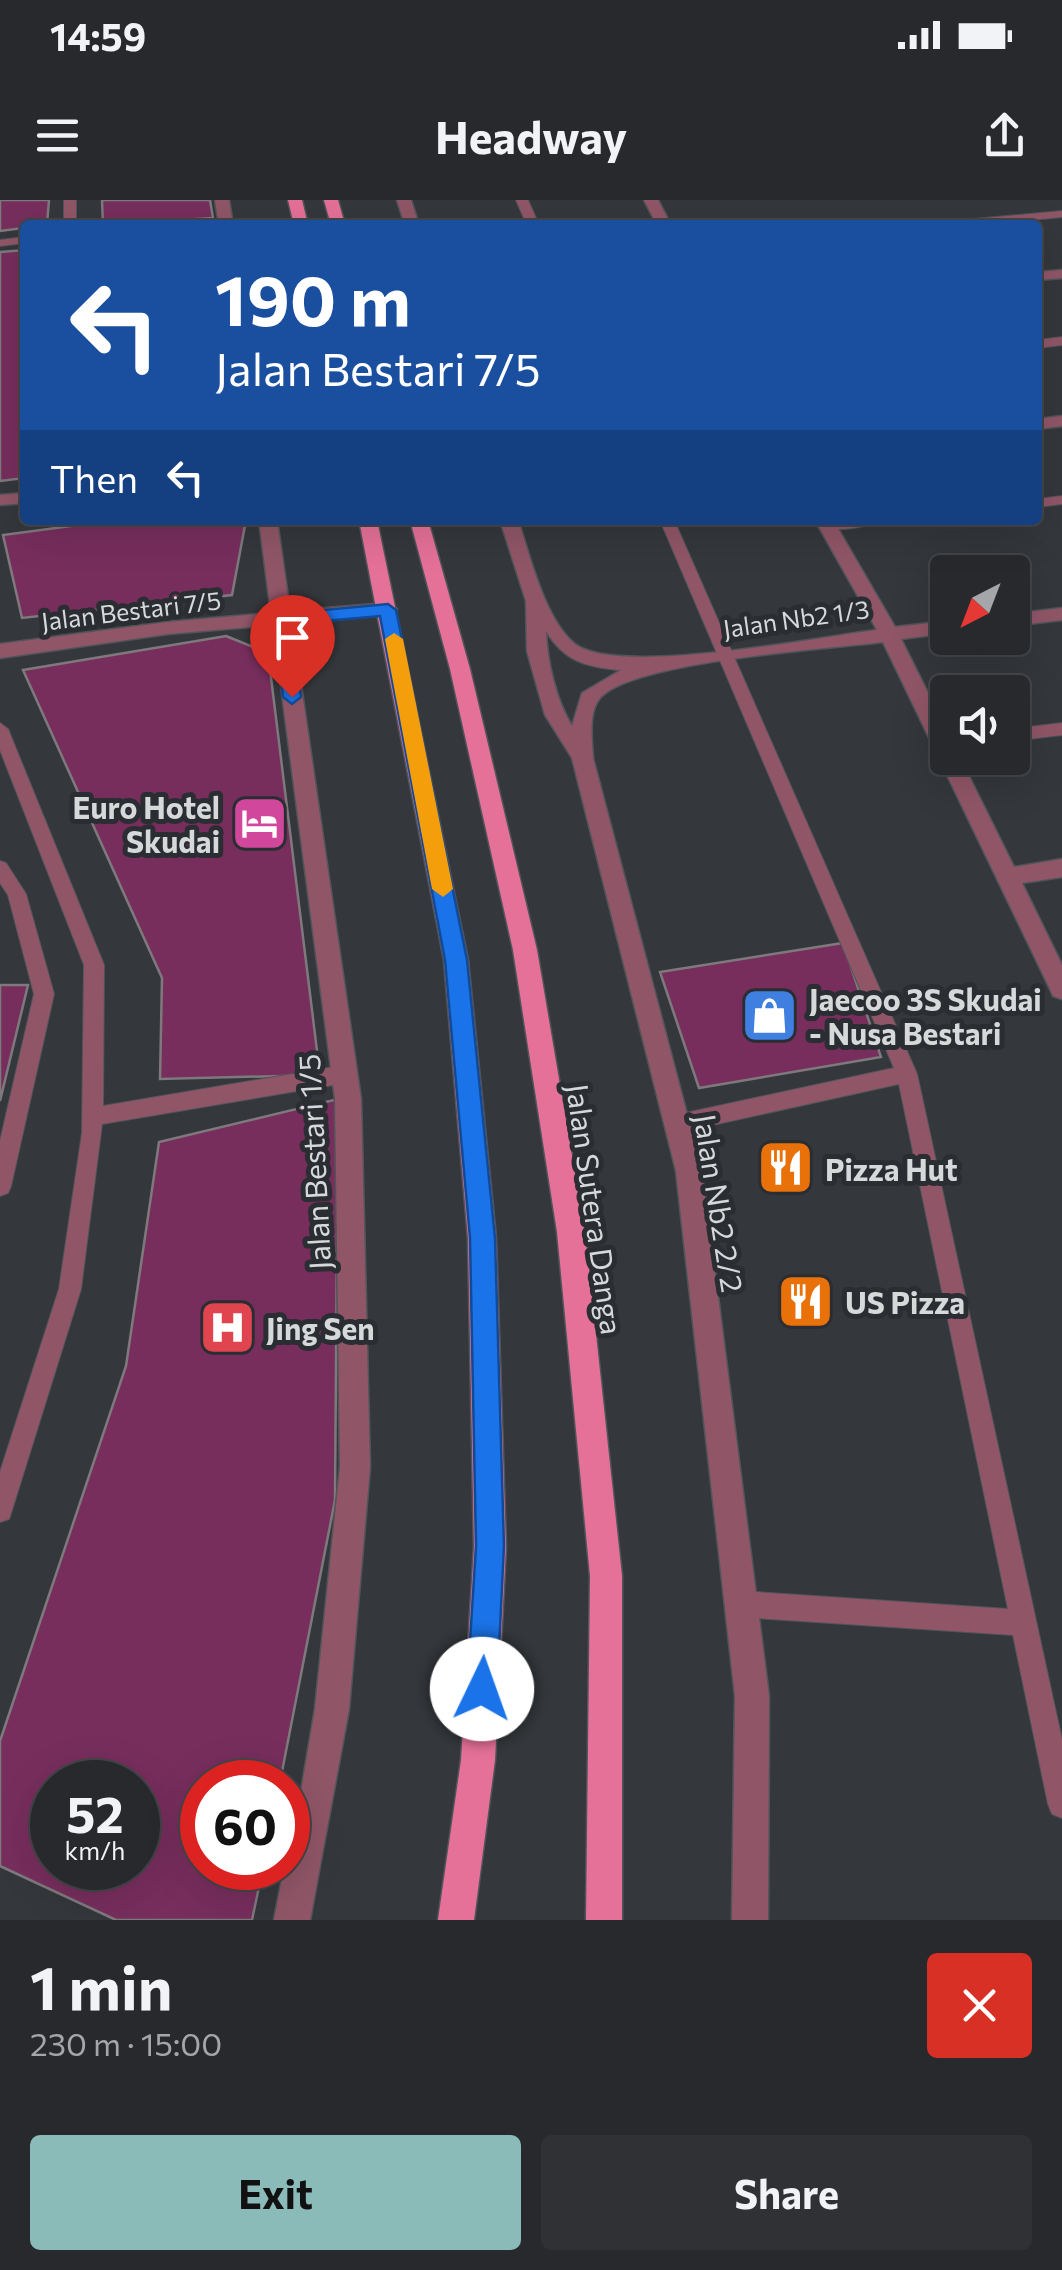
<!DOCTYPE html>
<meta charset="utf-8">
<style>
body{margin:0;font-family:Commissioner,sans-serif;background:#2f3134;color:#f1f3f6;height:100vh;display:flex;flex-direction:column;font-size:38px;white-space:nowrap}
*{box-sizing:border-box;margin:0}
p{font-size:32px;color:#a4a6a9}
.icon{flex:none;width:55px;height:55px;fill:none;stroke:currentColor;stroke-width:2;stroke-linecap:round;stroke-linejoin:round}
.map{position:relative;height:1720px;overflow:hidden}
.side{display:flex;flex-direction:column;background:#27292c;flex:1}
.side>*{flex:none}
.banner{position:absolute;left:20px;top:20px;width:1022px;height:305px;border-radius:10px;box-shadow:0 10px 40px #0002,0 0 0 2px #434548;background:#1a4fa0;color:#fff;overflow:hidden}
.needle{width:65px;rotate:222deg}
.fabs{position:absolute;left:930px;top:355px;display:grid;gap:20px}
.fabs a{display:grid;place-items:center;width:100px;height:100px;border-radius:10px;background:#27292c;box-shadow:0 10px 40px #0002,0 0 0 2px #434548;font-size:50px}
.speed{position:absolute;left:30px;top:1560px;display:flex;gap:20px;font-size:50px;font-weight:700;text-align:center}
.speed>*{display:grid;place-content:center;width:130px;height:130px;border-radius:50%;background:#27292c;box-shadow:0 10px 40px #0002,0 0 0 2px #434548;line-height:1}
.speed small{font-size:25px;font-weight:400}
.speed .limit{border:15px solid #d22;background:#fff;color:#111}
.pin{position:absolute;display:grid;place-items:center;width:85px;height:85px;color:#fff;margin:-102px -42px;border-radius:50% 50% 50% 0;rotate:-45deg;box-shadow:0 0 10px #0007}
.pin .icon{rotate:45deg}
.me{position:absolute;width:110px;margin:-55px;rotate:3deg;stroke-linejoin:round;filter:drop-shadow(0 0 8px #0008)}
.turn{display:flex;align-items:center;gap:35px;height:210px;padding:0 30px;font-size:45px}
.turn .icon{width:130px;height:130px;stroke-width:2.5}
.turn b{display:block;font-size:70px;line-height:85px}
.then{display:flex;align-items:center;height:95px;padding:0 30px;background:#0003;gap:20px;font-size:38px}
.round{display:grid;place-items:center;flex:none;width:105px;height:105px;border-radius:10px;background:#2f3134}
.head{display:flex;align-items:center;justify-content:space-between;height:170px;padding:0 30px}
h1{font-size:60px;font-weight:700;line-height:75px}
.cta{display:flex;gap:20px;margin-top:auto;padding:20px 30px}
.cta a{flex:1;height:115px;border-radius:10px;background:#8bbbb9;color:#111;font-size:40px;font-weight:700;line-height:115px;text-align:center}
.cta a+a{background:#2f3134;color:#f1f3f6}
.status{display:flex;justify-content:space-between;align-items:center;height:70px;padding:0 50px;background:#27292c;direction:ltr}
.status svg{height:28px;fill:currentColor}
header{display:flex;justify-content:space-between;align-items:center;height:130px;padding:0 30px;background:#27292c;font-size:45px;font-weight:700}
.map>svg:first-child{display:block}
</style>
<div class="status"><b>14:59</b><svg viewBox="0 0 49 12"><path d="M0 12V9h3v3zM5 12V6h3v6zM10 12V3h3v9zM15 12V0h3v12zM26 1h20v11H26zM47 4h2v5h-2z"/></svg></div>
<header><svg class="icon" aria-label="menu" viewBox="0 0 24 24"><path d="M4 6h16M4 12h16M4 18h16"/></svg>Headway<svg class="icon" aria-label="share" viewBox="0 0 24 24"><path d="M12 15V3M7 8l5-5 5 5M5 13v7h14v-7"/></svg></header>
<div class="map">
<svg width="1062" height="1720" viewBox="0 0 1062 1720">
<rect width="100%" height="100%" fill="#34373b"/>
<!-- building -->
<path fill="#772e5d" stroke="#7e797c" stroke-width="2.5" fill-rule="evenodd" d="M 0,0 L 49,0 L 47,25 L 0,31 Z
M 102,0 L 210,0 L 213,18 L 103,25 Z
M 25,50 L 25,278 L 0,281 L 0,52 Z
M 116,320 L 246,320 L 232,395 L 22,418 L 3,335 Z
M 226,436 L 268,453 L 320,875 L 160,879 L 162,778 L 23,470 Z
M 843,743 L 881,857 L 699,888 L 660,772 Z
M 0,785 L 28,785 L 0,901 Z
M 338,899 L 335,1300 L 280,1582 L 202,1582 L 202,1668 L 263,1668 L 252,1720 L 116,1720 L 0,1666 L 0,1541 L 126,1166 L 159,942 ZM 52,1582 L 138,1582 L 138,1668 L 52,1668 Z"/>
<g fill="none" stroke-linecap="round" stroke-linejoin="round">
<defs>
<path id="lane" d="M 64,0 L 76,0 L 76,25 L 64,25 Z
M 516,0 L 528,0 L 539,25 L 527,25 Z
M 1062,11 L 1062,17 L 978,25 L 935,25 L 941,22 Z
M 226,20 L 230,21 L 230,25 L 192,25 Z
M 25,37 L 25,43 L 0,46 L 0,40 Z
M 1062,137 L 1062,145 L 1038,148 L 1038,140 Z
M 1062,296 L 1062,304 L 1038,307 L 1038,299 Z
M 660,320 L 674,320 L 917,874 L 1062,1540 L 1062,1618 L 1052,1614 L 1048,1604 L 1013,1435 L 741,1417 L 732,1413 L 728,1404 L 732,1395 L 741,1391 L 1008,1409 L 899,884 L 676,933 L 669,930 L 666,924 L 669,918 L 676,915 L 894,868 Z
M 832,320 L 880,320 C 867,328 832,333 819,325 Z
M 0,523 L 8,529 L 104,765 L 103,906 L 345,865 L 352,868 L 355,874 L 352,880 L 345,883 L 102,924 L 81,1089 L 12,1310 L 9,1319 L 0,1322 L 0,1272 L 59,1089 L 82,933 L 84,765 L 0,550 Z
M 1062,523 L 1062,535 L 1012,541 L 1012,529 Z
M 0,661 L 6,663 L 26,694 L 54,794 L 11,986 L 8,993 L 0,996 L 0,941 L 34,794 L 8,695 L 0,683 Z"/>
<path id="street" d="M 215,0 L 229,0 L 233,25 L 219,25 Z
M 397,0 L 411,0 L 419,25 L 405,25 Z
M 644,0 L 658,0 L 671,25 L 657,25 Z
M 1062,70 L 1062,78 L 1038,80 L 1038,72 Z
M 1062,216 L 1062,226 L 1038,229 L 1038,219 Z
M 25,293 L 25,303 L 0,305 L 0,295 Z
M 259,320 L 277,320 L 290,411 L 387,403 L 397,409 L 387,415 L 292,423 L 361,899 L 370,1267 L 349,1509 L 310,1720 L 274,1720 L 284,1668 L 288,1668 L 315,1509 L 340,1267 L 335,899 L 273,425 L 168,434 L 0,458 L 0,444 L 168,422 L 271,413 Z
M 500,320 L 518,320 C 530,356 545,420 575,444 C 618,477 818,437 877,430 L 815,320 L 833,320 L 895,427 L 948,421 L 948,433 L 901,439 L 948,533 L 948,558 L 960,558 L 1014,667 L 1062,659 L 1062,677 L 1022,683 L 1062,765 L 1062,799 L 1053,796 L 1050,789 L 883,442 C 827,449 633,461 600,498 C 588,512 592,540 593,558 L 702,971 L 769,1496 L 768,1720 L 732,1720 L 735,1496 L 676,971 L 572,558 L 545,515 L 527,451 L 526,401 ZM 546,431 C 565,462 587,467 621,470 L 582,493 L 572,526 C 556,500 547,461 546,431 Z
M 1062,408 L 1062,420 L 1012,426 L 1012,414 Z"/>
<path id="primary" d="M 288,0 L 302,0 L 308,25 L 294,25 Z
M 324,0 L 338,0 L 345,25 L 331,25 Z
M 359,320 L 377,320 L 468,760 L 496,1038 L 506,1347 L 495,1560 L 474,1720 L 438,1720 L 461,1560 L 474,1347 L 468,1038 L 444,760 Z
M 410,320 L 428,320 L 470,469 L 537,750 L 585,1032 L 622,1376 L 622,1720 L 586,1720 L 590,1376 L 557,1032 L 513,750 L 450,469 Z"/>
</defs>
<!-- lane casing -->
<use href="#lane" stroke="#515458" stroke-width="2"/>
<!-- street casing -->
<use href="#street" stroke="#515458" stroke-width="3"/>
<!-- primary casing -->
<use href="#primary" stroke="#515458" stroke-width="3"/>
<!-- lane -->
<use href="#lane" fill="#905668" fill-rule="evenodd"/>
<!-- street -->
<use href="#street" fill="#905668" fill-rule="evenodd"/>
<!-- primary -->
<use href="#primary" fill="#e57098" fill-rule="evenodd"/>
</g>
<!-- route -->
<path fill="#1a73e8" stroke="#114b97" stroke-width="2.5" d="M 388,404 L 396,410 L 467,760 L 495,1038 L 504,1346 L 497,1489 L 493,1500 L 482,1504 L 471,1500 L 467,1489 L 476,1346 L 470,1038 L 445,760 L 380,416 L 291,424 L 301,497 L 292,504 L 283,497 L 273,420 L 282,414 Z"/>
<!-- slow -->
<path fill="#f59e0b" d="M 394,433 L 403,439 L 453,689 L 443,697 L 432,689 L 385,439 Z"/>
<!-- icons -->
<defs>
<symbol id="hotel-square" viewBox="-11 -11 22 22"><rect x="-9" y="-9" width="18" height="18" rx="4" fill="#d1479c" stroke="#2a2d31"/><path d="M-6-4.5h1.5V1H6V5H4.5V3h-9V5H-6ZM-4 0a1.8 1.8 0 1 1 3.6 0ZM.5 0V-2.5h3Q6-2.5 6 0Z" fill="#fff"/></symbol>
<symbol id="shop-square" viewBox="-11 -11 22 22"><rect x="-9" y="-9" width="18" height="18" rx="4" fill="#3f7fe0" stroke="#2a2d31"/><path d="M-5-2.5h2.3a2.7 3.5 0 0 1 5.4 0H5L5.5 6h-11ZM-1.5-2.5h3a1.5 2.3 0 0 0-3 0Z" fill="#fff"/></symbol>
<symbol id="restaurant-square" viewBox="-11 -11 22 22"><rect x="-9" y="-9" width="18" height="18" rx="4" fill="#e8710a" stroke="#2a2d31"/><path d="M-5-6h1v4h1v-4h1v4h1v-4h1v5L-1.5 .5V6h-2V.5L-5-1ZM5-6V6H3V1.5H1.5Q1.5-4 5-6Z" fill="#fff"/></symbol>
<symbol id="hospital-square" viewBox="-11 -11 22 22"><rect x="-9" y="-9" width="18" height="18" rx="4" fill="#e0444e" stroke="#2a2d31"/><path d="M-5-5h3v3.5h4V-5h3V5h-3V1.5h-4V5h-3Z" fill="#fff"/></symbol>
</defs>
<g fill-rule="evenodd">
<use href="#hotel-square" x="228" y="592" width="63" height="63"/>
<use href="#shop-square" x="738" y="784" width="63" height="63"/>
<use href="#restaurant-square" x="754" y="936" width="63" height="63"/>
<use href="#restaurant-square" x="774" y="1070" width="63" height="63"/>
<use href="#hospital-square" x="196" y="1096" width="63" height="63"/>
</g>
<g text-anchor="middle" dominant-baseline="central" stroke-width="10" stroke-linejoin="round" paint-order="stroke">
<!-- far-street labels -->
<g font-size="25" fill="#d6d8da" stroke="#2a2d31">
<text transform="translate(131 410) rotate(-7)">Jalan Bestari 7/5</text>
<text transform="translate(796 418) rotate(-8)">Jalan Nb2 1/3</text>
</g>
<!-- poi labels -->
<g font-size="30" font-weight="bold" fill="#d6d8da" stroke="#2a2d31" text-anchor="start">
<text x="220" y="606" text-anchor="end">Euro Hotel<tspan x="220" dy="34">Skudai</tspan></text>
<text x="809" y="798">Jaecoo 3S Skudai<tspan x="809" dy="34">- Nusa Bestari</tspan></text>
<text x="825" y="968">Pizza Hut</text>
<text x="845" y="1101">US Pizza</text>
<text x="266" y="1127">Jing Sen</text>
</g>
<!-- street labels -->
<g font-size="30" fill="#d6d8da" stroke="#2a2d31">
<text transform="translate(313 962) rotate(-93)">Jalan Bestari 1/5</text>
<text transform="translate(720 1003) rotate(81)">Jalan Nb2 2/2</text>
<text transform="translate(596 1009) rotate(82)">Jalan Sutera Danga</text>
</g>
</g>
</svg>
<div class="fabs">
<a><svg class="needle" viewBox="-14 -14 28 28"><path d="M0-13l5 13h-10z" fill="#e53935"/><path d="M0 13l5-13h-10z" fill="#a4a6a9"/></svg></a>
<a><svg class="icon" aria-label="sound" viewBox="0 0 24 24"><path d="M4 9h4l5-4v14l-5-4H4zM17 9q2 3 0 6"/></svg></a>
</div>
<div class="speed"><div>52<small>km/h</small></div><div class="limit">60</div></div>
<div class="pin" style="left:292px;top:497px;background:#d93025"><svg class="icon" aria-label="arrive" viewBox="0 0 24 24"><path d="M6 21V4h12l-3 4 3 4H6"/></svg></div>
<svg class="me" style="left:482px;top:1489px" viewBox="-20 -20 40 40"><circle r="19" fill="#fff"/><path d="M0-13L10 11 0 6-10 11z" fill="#1a73e8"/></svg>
<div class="banner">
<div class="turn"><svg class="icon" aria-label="left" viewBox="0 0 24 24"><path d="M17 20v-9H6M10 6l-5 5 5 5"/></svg><div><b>190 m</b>Jalan Bestari 7/5</div></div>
<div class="then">Then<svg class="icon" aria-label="left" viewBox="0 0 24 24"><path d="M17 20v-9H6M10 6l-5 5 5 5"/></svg></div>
</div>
</div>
<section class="side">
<div class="head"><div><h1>1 min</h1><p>230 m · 15:00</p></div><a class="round" style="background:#d93025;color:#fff"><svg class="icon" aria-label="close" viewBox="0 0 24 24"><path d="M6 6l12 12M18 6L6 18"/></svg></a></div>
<div class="cta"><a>Exit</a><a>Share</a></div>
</section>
